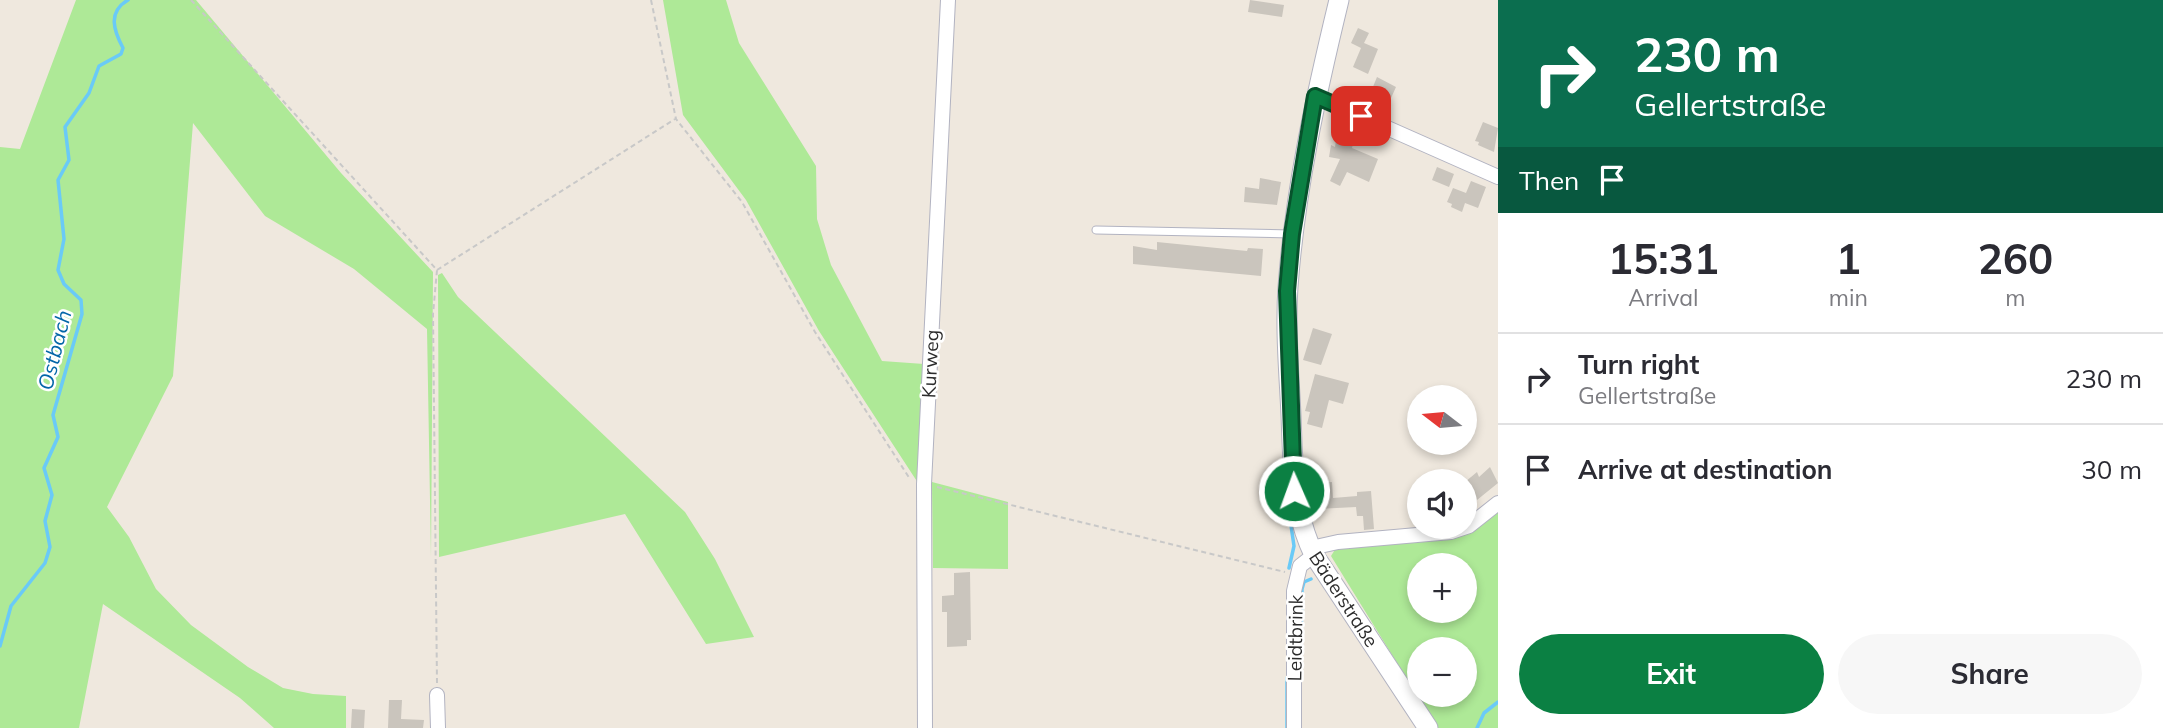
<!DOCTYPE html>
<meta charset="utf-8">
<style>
body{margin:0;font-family:Mulish,sans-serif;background:#f7f7f7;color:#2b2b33;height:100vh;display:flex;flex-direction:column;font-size:26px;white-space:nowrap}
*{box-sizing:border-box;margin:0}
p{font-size:23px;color:#7c7c81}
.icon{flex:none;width:38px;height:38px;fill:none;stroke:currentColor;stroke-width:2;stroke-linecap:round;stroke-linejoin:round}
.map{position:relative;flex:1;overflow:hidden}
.sheet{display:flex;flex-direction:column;background:#fff;width:665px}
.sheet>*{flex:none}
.banner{background:#0b6e4f;color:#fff;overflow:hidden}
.needle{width:46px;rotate:286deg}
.tools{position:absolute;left:1407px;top:385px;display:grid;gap:14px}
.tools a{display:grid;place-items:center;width:70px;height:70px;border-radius:50%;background:#fff;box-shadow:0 4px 10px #0003;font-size:35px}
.pin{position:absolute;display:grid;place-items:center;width:60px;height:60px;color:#fff;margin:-30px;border-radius:14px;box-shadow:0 4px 10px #0006}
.me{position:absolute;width:77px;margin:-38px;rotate:358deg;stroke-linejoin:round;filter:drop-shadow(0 0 5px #0008)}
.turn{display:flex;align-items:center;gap:24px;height:147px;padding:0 21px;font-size:32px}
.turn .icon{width:91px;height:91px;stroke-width:2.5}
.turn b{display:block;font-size:49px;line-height:60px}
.then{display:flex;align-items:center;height:66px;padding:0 21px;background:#0003;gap:14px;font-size:26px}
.eta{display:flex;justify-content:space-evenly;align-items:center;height:119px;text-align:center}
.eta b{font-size:42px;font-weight:700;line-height:49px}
.cta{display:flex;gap:14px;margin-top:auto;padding:14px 21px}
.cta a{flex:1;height:80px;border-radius:42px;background:#0b8043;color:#fff;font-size:28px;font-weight:700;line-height:80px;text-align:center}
.cta a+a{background:#f7f7f7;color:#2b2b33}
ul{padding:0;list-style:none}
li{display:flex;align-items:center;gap:21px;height:91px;padding:0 21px;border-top:2px solid #e1e1e2}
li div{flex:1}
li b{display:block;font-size:26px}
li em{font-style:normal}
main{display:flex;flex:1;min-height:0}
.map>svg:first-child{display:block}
</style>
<main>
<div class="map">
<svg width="1498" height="728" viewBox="0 0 1498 728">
<rect width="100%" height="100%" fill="#efe8de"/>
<!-- green -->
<path fill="#aee997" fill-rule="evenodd" d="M 76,0 L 196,0 L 341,173 L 433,272 L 431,557 L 427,329 L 354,269 L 265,216 L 193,123 L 173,376 L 107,507 L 129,537 L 156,589 L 191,625 L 248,667 L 283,688 L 313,694 L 346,696 L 346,728 L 274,728 L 240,698 L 103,604 L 79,728 L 0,728 L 0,147 L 20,149 Z
M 663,0 L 726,0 L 739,43 L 816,166 L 817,219 L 831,265 L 882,361 L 924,364 L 920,486 L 819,331 L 746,200 L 683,115 Z
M 442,273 L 458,297 L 685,512 L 715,559 L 754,637 L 706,644 L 625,514 L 439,557 L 438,275 Z
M 932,482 L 1008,502 L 1008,569 L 933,568 Z
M 1498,510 L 1498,728 L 1437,728 L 1331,556 L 1336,548 L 1451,536 ZM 1419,565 L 1465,565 L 1465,611 L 1419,611 ZM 1419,649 L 1465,649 L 1465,695 L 1419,695 Z"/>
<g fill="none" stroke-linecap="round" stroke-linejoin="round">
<!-- stream -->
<path stroke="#6acaf7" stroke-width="3.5" d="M 1286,491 L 1294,546 L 1289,568
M 1301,645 L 1302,589 L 1304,582 L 1311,579
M 0,646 L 11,606 L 45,563 L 50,547 L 45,521 L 52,495 L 44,468 L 58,437 L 53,415 L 82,314 L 81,300 L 64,284 L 58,270 L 64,239 L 58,180 L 69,160 L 65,127 L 89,93 L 99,66 L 121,54 L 123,48 C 114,31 107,12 128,0
M 1287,728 L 1287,678
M 1477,728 L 1484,713 L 1498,702"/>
</g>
<!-- building -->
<path fill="#cac5bd" d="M 1250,0 L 1284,5 L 1282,17 L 1248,12 Z
M 1358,28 L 1369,33 L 1364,43 L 1378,49 L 1368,74 L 1353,67 L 1361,48 L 1351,43 Z
M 1377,77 L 1396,87 L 1387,107 L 1368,99 Z
M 1483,122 L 1498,128 L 1494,152 L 1478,145 L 1479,142 L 1475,141 Z
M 1338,127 L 1356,131 L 1352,148 L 1378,159 L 1369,182 L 1347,172 L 1340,186 L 1330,181 L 1340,159 L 1329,157 L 1331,145 L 1335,147 Z
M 1437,167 L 1454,174 L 1449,187 L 1432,180 Z
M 1260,178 L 1281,182 L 1277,205 L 1244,202 L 1245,187 L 1259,189 Z
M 1471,181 L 1486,187 L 1478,208 L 1465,203 L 1462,212 L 1451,207 L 1452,204 L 1447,202 L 1453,188 L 1466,193 Z
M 1157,242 L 1247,251 L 1248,248 L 1263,249 L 1261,276 L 1133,264 L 1133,246 L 1157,250 Z
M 1313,328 L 1332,334 L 1321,365 L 1303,360 Z
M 1315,374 L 1349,383 L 1343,404 L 1329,400 L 1322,428 L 1307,424 L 1310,412 L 1305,411 Z
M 1490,467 L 1498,483 L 1477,500 L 1475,496 L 1465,502 L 1465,482 L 1477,472 L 1479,477 Z
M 1332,482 L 1333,498 L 1357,496 L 1357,492 L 1371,491 L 1374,529 L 1364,530 L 1363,516 L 1357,516 L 1356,507 L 1317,509 L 1315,483 Z
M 970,572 L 971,640 L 967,640 L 967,646 L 947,647 L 947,612 L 942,612 L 942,596 L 954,595 L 954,573 Z
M 389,700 L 402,700 L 401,719 L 424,720 L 423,728 L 388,728 Z
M 352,709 L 365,710 L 364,728 L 351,728 Z"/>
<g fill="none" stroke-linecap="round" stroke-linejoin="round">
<defs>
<path id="lane" d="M 1096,230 L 1291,234"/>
<path id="street" d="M 1315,96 L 1498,177
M 1311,548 L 1338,542 L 1451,532 L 1469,526 L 1498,503
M 437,695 L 438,728
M 925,728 L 924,484 L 948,0
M 1294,728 L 1294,591 L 1300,566 L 1314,555"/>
<path id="secondary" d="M 1339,0 C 1316,95 1295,190 1288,287 C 1285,329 1289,373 1291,415 C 1293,464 1292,509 1314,555 L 1428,728"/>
</defs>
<!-- lane casing -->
<use href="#lane" stroke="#b2b3c1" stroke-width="9"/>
<!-- street casing -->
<use href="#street" stroke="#b2b3c1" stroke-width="16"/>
<!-- secondary casing -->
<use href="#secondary" stroke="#b2b3c1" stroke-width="21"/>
<!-- path -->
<path stroke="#c8c8c8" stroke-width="2" stroke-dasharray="5 3.5" stroke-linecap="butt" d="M 191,0 L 437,270 L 433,314 L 437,683
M 651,0 L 676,119 L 742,202 L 815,332 L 910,479
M 437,270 L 675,119
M 937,487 L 1285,572"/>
<!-- lane -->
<use href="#lane" stroke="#fff" stroke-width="7"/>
<!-- street -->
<use href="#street" stroke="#fff" stroke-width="14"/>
<!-- secondary -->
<use href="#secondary" stroke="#fff" stroke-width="19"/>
</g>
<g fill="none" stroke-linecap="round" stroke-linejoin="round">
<defs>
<path id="route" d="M 1294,491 L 1287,291 L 1292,234 L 1315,96 L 1361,116"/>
</defs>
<!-- route casing -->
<use href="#route" stroke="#07532c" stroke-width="18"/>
<!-- route -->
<use href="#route" stroke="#0b8043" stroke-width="12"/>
</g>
<g text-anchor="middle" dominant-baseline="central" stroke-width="5" stroke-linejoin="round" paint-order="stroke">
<!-- street labels -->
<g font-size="19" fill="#2c2c2c" stroke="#fff">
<text transform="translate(930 364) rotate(-87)">Kurweg</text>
<text transform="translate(1344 599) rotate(57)">Bäderstraße</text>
<text transform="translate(1295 638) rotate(-89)">Leidtbrink</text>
</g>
<!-- water labels -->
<g font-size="21" font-style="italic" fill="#0467a8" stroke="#fff">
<text transform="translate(54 350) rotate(-76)">Ostbach</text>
</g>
</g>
</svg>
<div class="tools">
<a><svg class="needle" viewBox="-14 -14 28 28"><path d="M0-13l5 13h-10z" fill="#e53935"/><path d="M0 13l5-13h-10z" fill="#7c7c81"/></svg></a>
<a><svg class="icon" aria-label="sound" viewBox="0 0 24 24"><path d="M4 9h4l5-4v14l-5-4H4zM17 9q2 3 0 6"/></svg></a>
<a>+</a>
<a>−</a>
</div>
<div class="pin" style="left:1361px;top:116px;background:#d93025"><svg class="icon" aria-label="arrive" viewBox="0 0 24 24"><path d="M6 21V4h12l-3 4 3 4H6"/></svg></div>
<svg class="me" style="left:1294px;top:491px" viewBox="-20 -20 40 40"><circle r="17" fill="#0b8043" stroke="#fff" stroke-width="3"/><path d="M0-11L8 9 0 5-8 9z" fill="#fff"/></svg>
</div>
<section class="sheet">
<div class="banner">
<div class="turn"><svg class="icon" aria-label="right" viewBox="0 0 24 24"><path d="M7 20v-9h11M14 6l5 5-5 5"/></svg><div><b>230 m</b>Gellertstraße</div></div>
<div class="then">Then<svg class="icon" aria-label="arrive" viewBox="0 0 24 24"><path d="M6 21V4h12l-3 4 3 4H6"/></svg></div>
</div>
<div class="eta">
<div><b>15:31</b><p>Arrival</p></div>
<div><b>1</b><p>min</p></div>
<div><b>260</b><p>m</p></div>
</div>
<ul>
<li><svg class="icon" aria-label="right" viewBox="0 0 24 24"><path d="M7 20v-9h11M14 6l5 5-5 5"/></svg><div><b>Turn right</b><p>Gellertstraße</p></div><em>230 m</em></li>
<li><svg class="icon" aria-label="arrive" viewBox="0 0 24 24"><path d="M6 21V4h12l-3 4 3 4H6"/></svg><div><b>Arrive at destination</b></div><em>30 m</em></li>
</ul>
<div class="cta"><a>Exit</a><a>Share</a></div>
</section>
</main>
